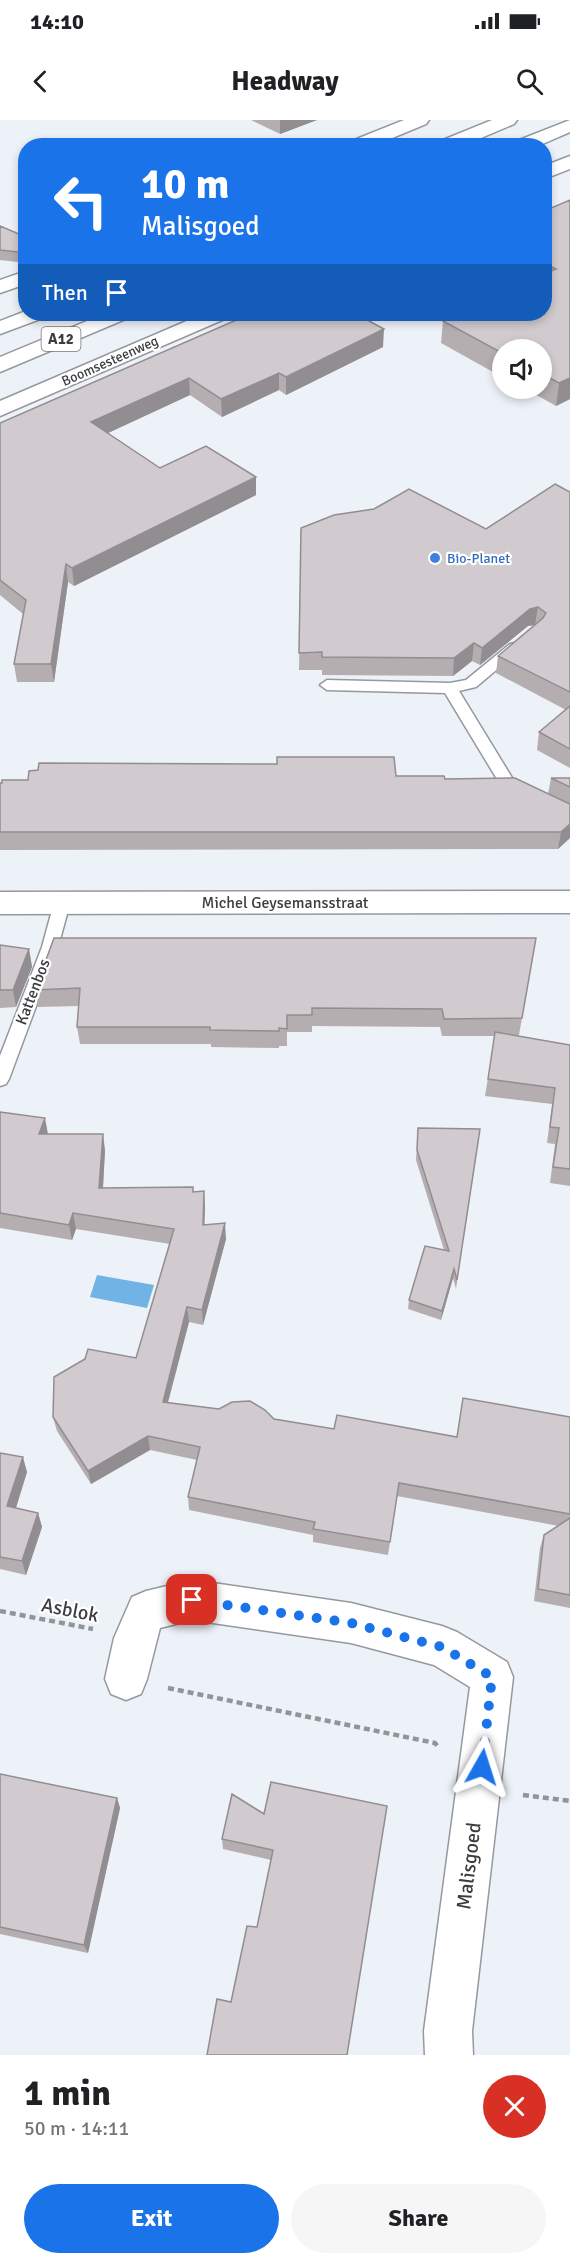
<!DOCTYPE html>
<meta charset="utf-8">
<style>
body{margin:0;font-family:Signika,sans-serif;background:#f6f6f6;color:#202124;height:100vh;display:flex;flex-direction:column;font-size:22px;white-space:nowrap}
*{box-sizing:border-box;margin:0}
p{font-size:20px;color:#757577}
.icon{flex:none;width:33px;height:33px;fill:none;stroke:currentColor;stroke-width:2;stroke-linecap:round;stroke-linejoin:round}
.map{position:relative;height:1935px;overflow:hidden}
.sheet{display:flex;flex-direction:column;background:#fff;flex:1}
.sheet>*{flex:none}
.hud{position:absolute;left:18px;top:18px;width:534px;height:183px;border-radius:24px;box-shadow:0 3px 9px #0003;background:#1a73e8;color:#fff;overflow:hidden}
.controls{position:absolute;left:492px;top:219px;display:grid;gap:12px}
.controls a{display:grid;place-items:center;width:60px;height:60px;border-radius:50%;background:#fff;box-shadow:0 3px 9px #0003;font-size:30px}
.pin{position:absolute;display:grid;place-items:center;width:51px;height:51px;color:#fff;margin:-26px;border-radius:12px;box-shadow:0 3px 9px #0006}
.me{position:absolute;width:66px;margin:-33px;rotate:6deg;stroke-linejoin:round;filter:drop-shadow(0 0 4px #0008)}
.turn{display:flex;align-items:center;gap:21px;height:126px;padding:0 24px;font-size:27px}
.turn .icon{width:78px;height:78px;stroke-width:2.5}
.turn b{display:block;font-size:42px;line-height:51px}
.then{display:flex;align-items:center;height:57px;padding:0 24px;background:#0003;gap:12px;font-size:22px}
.round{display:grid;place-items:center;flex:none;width:63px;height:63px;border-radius:32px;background:#f6f6f6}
.headline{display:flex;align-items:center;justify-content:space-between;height:102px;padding:0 24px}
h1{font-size:36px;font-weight:700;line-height:45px}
.primary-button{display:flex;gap:12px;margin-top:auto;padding:12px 24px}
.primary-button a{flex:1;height:69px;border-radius:36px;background:#1a73e8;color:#fff;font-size:24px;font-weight:700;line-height:69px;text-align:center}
.primary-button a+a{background:#f6f6f6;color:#202124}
.status{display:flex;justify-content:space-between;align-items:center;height:42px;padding:0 30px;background:#fff;direction:ltr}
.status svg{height:16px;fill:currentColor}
header{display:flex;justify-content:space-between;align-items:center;height:78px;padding:0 24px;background:#fff;font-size:27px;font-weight:700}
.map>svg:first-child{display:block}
</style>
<div class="status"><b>14:10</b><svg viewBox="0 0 49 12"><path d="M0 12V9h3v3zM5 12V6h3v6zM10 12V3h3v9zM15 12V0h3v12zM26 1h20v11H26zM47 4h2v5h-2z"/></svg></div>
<header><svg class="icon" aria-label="back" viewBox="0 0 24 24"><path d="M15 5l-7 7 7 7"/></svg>Headway<svg class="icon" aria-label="search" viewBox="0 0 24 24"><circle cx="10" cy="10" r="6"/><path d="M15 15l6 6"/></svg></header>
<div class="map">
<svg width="570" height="1935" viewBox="0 0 570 1935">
<rect width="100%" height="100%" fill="#edf2f8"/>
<!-- water -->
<path fill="#70b3e4" d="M 97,1155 L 154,1165 L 147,1188 L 90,1177 Z"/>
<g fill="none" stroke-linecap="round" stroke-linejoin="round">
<defs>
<path id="service" d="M 515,523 L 522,527 L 520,530 L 476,567 L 459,571 L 514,661 L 528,669 L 531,673 L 528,677 L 523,678 L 503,669 L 445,573 L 327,570 L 320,565 L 327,560 L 450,563 L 466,560 L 510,524 Z
M 62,777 L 68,779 L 70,783 L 58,827 L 9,959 L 6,964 L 0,966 L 0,936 L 42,827 L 54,783 L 56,779 Z"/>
<path id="minor" d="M 570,771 L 570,793 L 0,794 L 0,772 Z
M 192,1460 L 351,1483 L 442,1506 L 457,1512 L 507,1542 L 513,1557 L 472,1911 L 473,1935 L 425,1935 L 424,1911 L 470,1567 L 434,1545 L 351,1523 L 192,1500 L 160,1508 L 147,1559 L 141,1574 L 126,1580 L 111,1574 L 105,1559 L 114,1518 L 132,1477 L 146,1471 Z"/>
<path id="secondary" d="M 404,0 L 429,0 L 426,4 L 373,26 L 347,26 L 349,22 Z
M 570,36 L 570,49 L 544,59 L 544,46 Z
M 26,151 L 26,164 L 0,173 L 0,160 Z
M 203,194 L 231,194 L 227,198 L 0,296 L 0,281 Z"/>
<path id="motorway" d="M 492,0 L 517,0 L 514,4 L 462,26 L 436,26 L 438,22 Z
M 570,0 L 570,12 L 538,26 L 512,26 L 514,22 Z
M 26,191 L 26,194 L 47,194 L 43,198 L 0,214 L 0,201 Z
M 104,194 L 132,194 L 128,198 L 0,252 L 0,237 Z"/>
</defs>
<!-- service casing -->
<use href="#service" stroke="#95999f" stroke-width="3"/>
<!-- minor casing -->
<use href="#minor" stroke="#95999f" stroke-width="3"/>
<!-- secondary casing -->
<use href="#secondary" stroke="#95999f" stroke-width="3"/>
<!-- motorway casing -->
<use href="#motorway" stroke="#95999f" stroke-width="3"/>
<!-- path-far1 -->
<path stroke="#919599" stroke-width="2" stroke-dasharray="3 1.5" stroke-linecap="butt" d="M 315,26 L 326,21"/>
<!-- path -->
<path stroke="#919599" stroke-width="4.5" stroke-dasharray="6 4" stroke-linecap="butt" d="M 0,1491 L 93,1509
M 168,1568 L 435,1623 L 438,1627
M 523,1675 L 570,1681"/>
<!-- service -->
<use href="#service" fill="#fff" fill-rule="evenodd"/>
<!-- minor -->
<use href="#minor" fill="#fff" fill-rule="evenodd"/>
<!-- secondary -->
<use href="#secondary" fill="#fff" fill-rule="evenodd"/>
<!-- motorway -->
<use href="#motorway" fill="#fff" fill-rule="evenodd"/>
</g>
<!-- wall -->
<path fill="#b4aeb1" d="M 251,0 L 317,0 L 280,14 Z
M 570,80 L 570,279 L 556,286 L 524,268 L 542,268 L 542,230 L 502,230 L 502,257 L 441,223 L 443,201 L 544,194 L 544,91 Z
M 0,106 L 26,117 L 26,143 L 0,140 Z
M 250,194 L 383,227 L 286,275 L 279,270 L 222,297 L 190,275 L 108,313 L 160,348 L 256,357 L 256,375 L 74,466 L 68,462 L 54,562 L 17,562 L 14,544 L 23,494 L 0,475 L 0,303 Z
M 570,372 L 570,648 L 537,630 L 539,612 L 566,590 L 496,553 L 498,536 L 534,505 L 528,506 L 480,545 L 472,541 L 453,556 L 322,555 L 322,550 L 299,550 L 301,408 L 486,409 Z
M 396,656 L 445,659 L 548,674 L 551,658 L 570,658 L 570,718 L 558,729 L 0,730 L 0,663 L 28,660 Z
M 536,818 L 519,915 L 514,915 L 570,925 L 570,1066 L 550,1063 L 555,1024 L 547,1023 L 552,984 L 485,976 L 495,916 L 442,916 L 440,907 L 312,906 L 312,912 L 287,912 L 287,926 L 279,926 L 279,928 L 211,927 L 211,924 L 80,924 L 77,907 L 79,886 L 38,887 L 35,870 Z
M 0,825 L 29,829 L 32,847 L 16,887 L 0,888 Z
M 0,992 L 48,1014 L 105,1030 L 103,1068 L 193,1072 L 205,1087 L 204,1104 L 226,1119 L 203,1205 L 189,1202 L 168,1283 L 334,1309 L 457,1317 L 570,1297 L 570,1488 L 534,1481 L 540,1428 L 544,1415 L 559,1406 L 397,1376 L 388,1435 L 313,1422 L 313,1415 L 189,1390 L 188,1377 L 197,1340 L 150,1330 L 91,1364 L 57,1311 L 53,1297 L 136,1238 L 170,1124 L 76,1109 L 72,1120 L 0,1108 Z
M 418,1008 L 480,1009 L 456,1169 L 453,1158 L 441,1200 L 408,1189 L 409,1180 L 444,1130 L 416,1040 Z
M 0,1333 L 27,1352 L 16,1388 L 38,1393 L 42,1407 L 26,1455 L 0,1449 Z
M 0,1654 L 117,1678 L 120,1688 L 88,1833 L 0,1814 Z
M 264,1694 L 347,1935 L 231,1882 L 257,1807 L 271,1740 L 223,1729 L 222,1719 Z"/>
<!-- shaded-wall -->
<path fill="#928d90" d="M 280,0 L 317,0 L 280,14 Z
M 384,209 L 383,227 L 286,275 L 286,257 Z
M 279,253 L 279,270 L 222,297 L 221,279 Z
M 189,258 L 190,275 L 93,320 L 91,302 Z
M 570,258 L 570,279 L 556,286 L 559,263 Z
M 256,357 L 256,375 L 74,466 L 72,448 Z
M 66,444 L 68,462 L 54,562 L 51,544 Z
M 538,487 L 535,505 L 528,506 L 480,545 L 482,528 L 530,489 Z
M 474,523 L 472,541 L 453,556 L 454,538 Z
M 570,704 L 570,718 L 558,729 L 561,712 Z
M 29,829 L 32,847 L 16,887 L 13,870 Z
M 45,998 L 48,1014 L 39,1014 Z
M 103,1014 L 105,1030 L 102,1084 L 99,1068 Z
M 204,1071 L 205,1087 L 204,1120 L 203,1105 Z
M 73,1093 L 76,1109 L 72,1120 L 69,1105 Z
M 225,1103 L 226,1119 L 203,1205 L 202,1190 Z
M 454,1149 L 453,1158 L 441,1200 L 442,1191 Z
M 187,1187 L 189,1202 L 164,1296 L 163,1282 Z
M 148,1316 L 150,1330 L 91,1364 L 88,1351 Z
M 23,1337 L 27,1352 L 12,1400 L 7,1386 Z
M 38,1393 L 42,1407 L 26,1455 L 22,1441 Z
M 117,1678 L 120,1688 L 88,1833 L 84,1825 Z"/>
<!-- building -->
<path fill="#d1cace" stroke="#928d90" stroke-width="1.5" d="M 570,80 L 570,258 L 559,263 L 542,254 L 542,230 L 502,230 L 502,233 L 443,201 L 458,194 L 544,194 L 544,154 L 556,149 L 544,143 L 544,91 Z
M 0,106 L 26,117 L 26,133 L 0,130 Z
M 250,194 L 356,194 L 384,209 L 286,257 L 279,253 L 221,279 L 189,258 L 91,302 L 160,348 L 206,326 L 256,357 L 72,448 L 66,444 L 51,544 L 14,544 L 26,480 L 0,460 L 0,303 Z
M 555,364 L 570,372 L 570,572 L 498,536 L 543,498 L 546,493 L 538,487 L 530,489 L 482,528 L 474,523 L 454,538 L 322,537 L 322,532 L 299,533 L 301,408 L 334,395 L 374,389 L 409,369 L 486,409 Z
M 570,586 L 570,629 L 539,612 Z
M 277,637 L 394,637 L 396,656 L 444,656 L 445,659 L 515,658 L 570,684 L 570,704 L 561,712 L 0,712 L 0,663 L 2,663 L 2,660 L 28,660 L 29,651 L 38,650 L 39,643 L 277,644 Z
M 551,658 L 570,658 L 570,667 Z
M 54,818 L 536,818 L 522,898 L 444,899 L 442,889 L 312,888 L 312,895 L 287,895 L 287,909 L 279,908 L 279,911 L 210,910 L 210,907 L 77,907 L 80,868 L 35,870 Z
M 0,825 L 29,829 L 13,870 L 0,870 Z
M 495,912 L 570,925 L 570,1049 L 553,1047 L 559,1008 L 550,1007 L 555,968 L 488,959 Z
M 0,992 L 45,998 L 39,1014 L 103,1014 L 99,1068 L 193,1067 L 193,1072 L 204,1071 L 203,1105 L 225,1103 L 202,1190 L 187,1187 L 163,1282 L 219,1289 L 232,1282 L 250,1281 L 265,1290 L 274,1299 L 334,1309 L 337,1295 L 457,1317 L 463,1278 L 570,1297 L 570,1394 L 399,1363 L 390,1422 L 313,1409 L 315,1402 L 188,1377 L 200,1327 L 148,1316 L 88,1351 L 53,1297 L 54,1257 L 85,1239 L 88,1229 L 136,1238 L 174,1109 L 73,1093 L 69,1105 L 0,1093 Z
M 418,1008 L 480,1009 L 457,1160 L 454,1149 L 442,1191 L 409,1180 L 425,1126 L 449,1131 L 417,1030 Z
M 0,1333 L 23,1337 L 7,1386 L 38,1393 L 22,1441 L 0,1437 Z
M 570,1398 L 570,1475 L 538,1469 L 544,1415 Z
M 0,1654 L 117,1678 L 84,1825 L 0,1807 Z
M 271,1662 L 387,1686 L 347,1935 L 207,1935 L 217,1879 L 231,1882 L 247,1806 L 257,1807 L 273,1730 L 222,1719 L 232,1674 L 264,1694 Z"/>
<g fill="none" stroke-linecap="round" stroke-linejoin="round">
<!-- route -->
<path stroke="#1a73e8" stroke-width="10" stroke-dasharray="0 18" d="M 192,1480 L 351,1503 L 419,1521 L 442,1527 L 492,1557 L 482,1647"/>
</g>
<!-- markers -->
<circle fill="#3f7fe0" stroke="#fff" stroke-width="2" cx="435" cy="438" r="6"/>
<g text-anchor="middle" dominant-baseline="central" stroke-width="4.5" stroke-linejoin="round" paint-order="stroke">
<!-- far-street labels -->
<g font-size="14" fill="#3b3d3f" stroke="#fff">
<text transform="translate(110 241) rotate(-24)">Boomsesteenweg</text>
</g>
<!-- far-shop labels -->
<g font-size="14" fill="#366cbe" stroke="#fff" text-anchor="start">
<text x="447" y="438">Bio-Planet</text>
</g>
<!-- shield labels -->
<rect fill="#fff" stroke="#767779" stroke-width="1.5" x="41.5" y="207" width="39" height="24" rx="4.5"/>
<g font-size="15" font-weight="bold" fill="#3b3d3f">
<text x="61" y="219">A12</text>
</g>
<!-- street labels -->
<g font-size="16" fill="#3b3d3f" stroke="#fff">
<text x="285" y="783">Michel Geysemansstraat</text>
<text transform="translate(33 872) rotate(-69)">Kattenbos</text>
</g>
<!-- near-street labels -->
<g font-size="20" fill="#3b3d3f" stroke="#fff">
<text transform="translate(70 1490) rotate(11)">Asblok</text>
<text transform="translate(469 1746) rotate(-83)">Malisgoed</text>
</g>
</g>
</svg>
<div class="controls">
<a><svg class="icon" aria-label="sound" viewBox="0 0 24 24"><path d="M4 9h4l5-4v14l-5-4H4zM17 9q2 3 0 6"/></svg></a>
</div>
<div class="pin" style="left:192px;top:1480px;background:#d93025"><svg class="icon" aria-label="arrive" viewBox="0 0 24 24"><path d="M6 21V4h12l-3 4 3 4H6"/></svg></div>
<svg class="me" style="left:482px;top:1647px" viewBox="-20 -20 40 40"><path d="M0-17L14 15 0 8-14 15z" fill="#1a73e8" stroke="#fff" stroke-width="4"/></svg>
<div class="hud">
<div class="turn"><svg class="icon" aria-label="left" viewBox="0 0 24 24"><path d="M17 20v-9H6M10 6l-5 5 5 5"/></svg><div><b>10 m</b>Malisgoed</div></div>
<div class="then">Then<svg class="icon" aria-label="arrive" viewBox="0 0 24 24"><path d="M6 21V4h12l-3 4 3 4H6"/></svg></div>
</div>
</div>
<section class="sheet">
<div class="headline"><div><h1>1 min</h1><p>50 m · 14:11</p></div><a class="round" style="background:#d93025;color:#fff"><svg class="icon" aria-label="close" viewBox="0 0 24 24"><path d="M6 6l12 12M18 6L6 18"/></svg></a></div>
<div class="primary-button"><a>Exit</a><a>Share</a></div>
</section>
